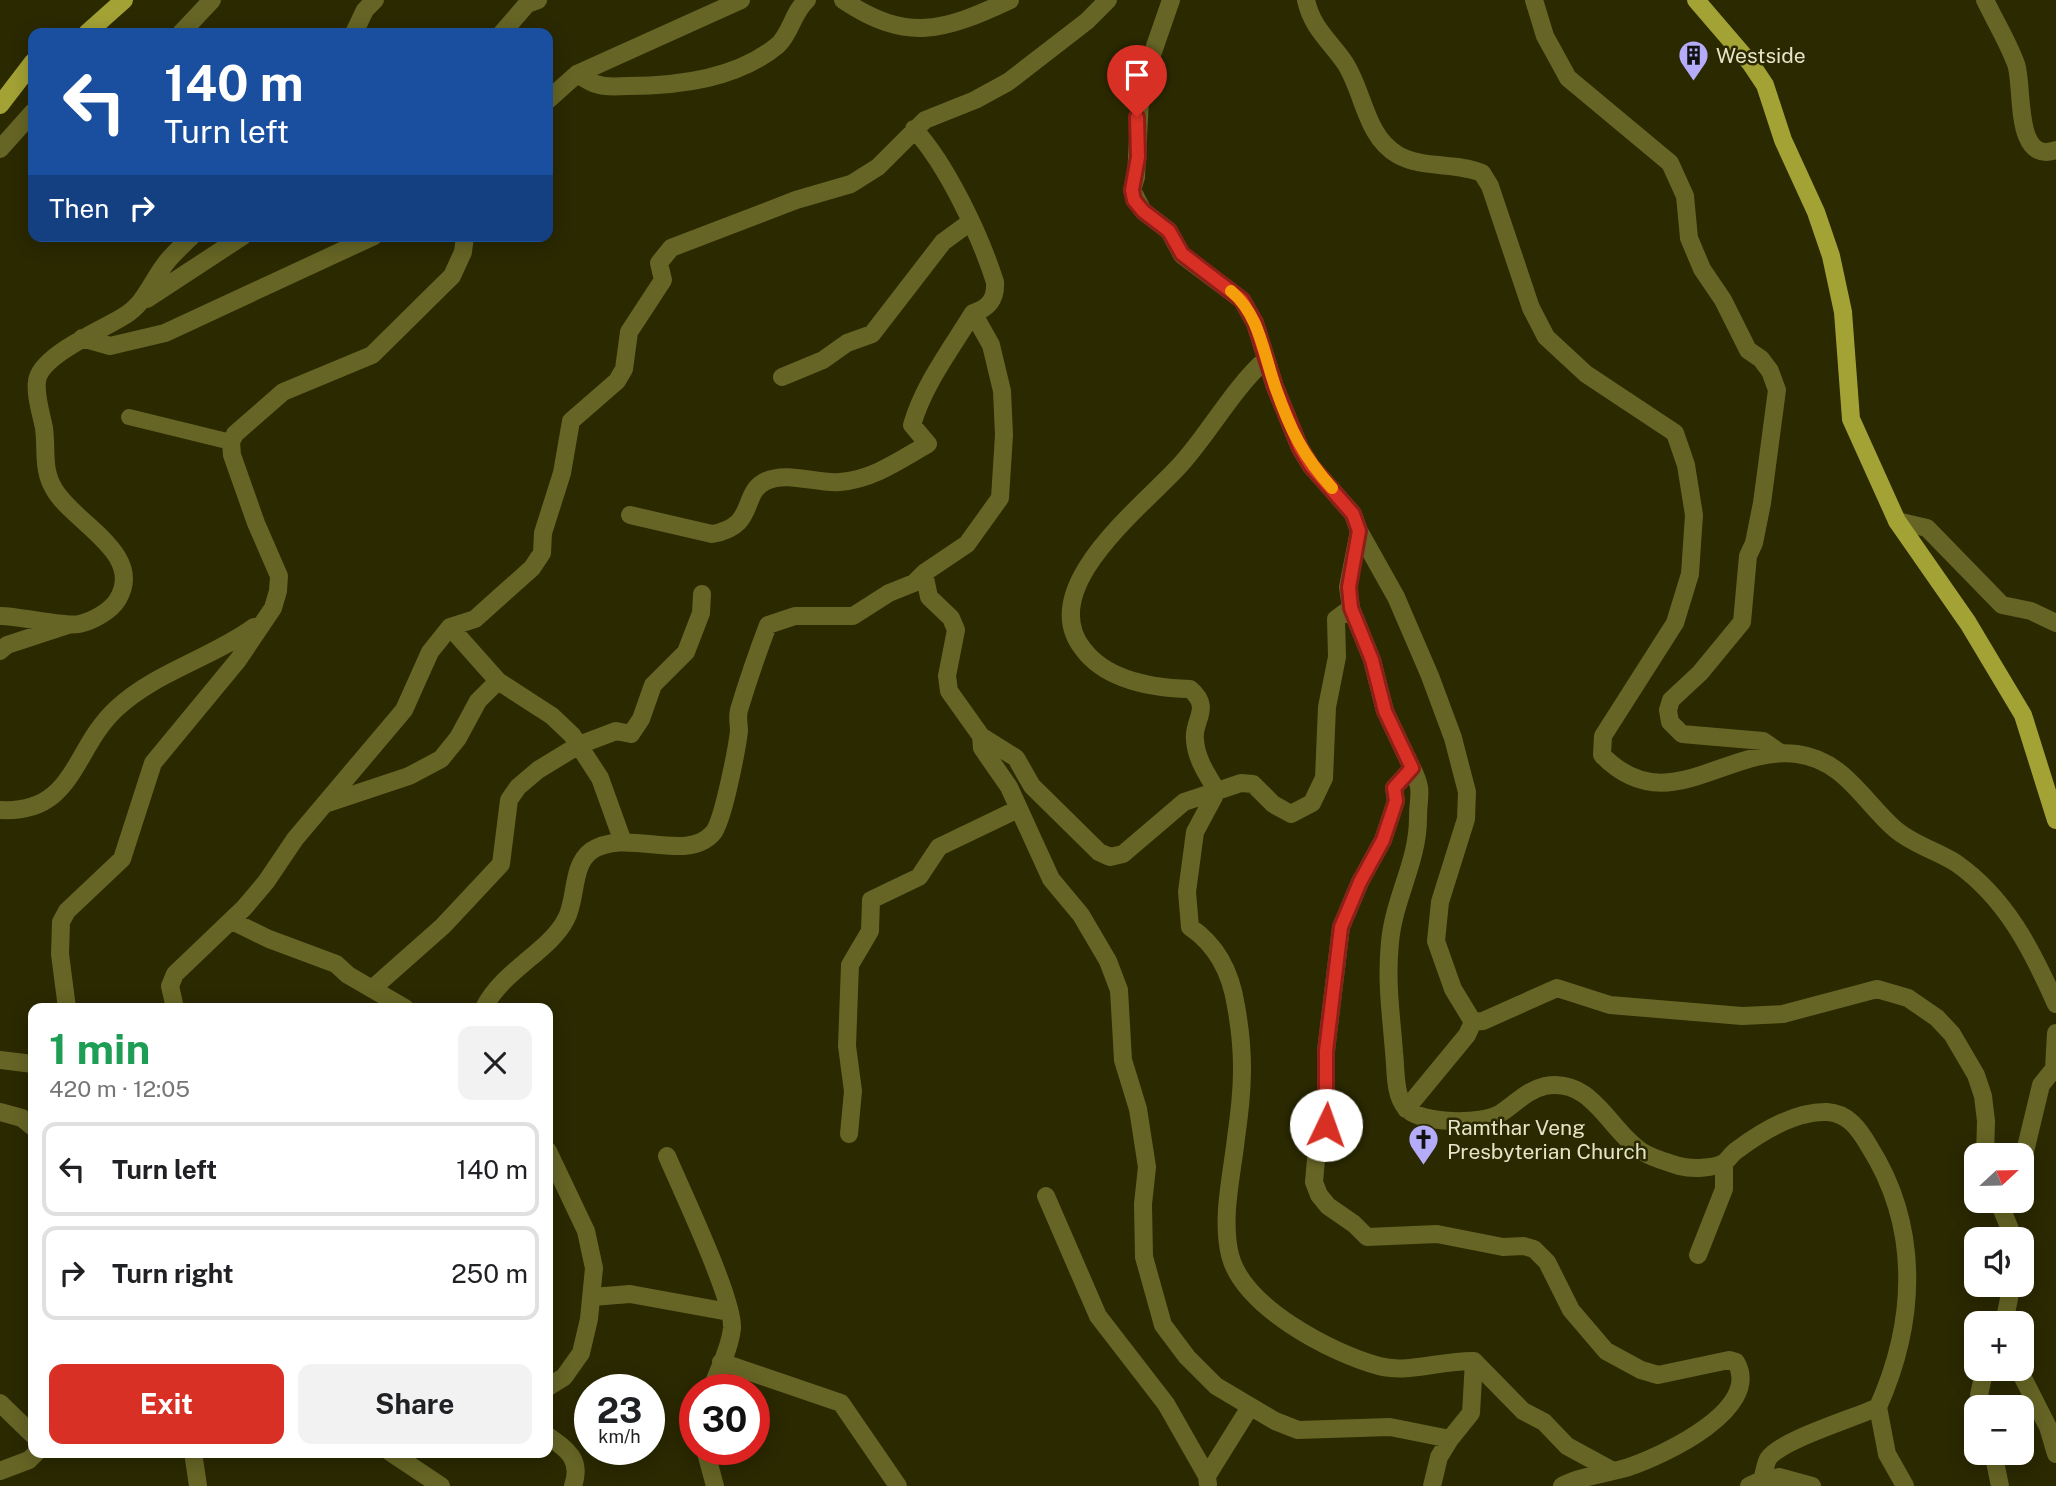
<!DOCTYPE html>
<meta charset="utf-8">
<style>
body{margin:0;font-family:"Public Sans",sans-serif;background:#f2f2f2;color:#202124;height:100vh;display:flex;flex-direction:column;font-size:26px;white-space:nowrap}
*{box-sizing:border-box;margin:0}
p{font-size:23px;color:#757577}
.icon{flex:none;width:38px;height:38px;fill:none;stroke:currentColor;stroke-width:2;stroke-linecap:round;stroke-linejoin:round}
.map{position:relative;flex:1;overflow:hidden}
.details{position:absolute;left:28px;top:1003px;width:525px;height:455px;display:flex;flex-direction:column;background:#fff;border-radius:14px;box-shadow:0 4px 18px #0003}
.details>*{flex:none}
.banner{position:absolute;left:28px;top:28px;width:525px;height:214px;border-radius:14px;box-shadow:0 4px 18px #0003;background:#1a4fa0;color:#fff;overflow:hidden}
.needle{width:46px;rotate:68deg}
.buttons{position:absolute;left:1964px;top:1143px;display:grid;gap:14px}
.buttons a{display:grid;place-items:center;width:70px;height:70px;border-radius:14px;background:#fff;box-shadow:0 4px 18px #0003;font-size:35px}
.speed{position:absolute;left:574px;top:1374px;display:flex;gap:14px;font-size:35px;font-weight:700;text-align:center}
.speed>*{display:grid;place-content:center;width:91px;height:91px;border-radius:50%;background:#fff;box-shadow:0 4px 18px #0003;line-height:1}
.speed small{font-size:18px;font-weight:400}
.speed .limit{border:10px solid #d22;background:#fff;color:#111}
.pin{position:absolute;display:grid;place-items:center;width:60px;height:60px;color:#fff;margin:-72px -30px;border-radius:50% 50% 50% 0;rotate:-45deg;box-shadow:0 0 7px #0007}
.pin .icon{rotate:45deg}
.me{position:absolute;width:77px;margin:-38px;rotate:3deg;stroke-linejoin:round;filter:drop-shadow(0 0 5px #0008)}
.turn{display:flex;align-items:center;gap:24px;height:147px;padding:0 21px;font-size:32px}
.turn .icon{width:91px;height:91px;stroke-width:2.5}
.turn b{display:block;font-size:49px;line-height:60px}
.then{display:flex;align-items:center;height:66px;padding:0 21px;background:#0003;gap:14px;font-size:26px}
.round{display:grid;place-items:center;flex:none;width:74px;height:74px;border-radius:14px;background:#f2f2f2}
.headline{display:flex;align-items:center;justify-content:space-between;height:119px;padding:0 21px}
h1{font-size:42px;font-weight:700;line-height:52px;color:#1e9e55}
.button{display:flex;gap:14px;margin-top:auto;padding:14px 21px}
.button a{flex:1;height:80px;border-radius:14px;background:#d93025;color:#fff;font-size:28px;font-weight:700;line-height:80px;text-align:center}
.button a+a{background:#f2f2f2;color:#202124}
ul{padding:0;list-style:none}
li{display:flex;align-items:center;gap:21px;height:94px;margin:0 14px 10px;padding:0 7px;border:4px solid #e0e0e0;border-radius:14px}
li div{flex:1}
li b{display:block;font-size:26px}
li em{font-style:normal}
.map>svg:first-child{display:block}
</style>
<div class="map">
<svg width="2056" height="1486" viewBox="0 0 2056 1486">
<rect width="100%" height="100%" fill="#2a2900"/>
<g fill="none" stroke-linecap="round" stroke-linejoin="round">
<!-- pedestrian -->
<path stroke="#666525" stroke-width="16" d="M 129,417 L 231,442"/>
<!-- minor -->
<path stroke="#666525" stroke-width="18" d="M 843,0 C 907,43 944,31 1010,0
M 1171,0 L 1146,72 L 1140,99 L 1136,177 L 1132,190 L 1143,211 L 1169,231 L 1182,255 L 1242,300 L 1255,323 L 1275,387 L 1300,448 L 1311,466 L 1353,514 L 1359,531 L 1348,587 L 1351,608 L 1372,660 L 1385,711 L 1412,768 L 1394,788 L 1396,801 L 1383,840 L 1360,882 L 1341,927 L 1326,1051 L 1326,1125 L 1316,1159 L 1314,1182 L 1319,1195 L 1328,1206 L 1354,1224 L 1367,1237 L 1437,1234 L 1503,1247 L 1524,1246 L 1534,1249 L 1547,1262 L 1571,1310 L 1606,1351 L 1641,1370 L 1658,1375 L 1729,1360 L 1736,1362 C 1763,1409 1664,1455 1629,1467 C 1608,1474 1583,1475 1562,1486
M 1306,0 C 1312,28 1330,41 1345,63 C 1364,92 1365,136 1398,155 C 1423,169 1456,162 1482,173 L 1490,186 L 1531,308 L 1546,337 L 1586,374 L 1675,433 L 1686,465 L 1694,515 L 1690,574 L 1675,623 L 1603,736 L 1602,755 C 1667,822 1726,745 1797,754 C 1844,760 1863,801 1895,829 C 1912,844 1937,851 1956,863 C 2006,898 2032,950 2056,1004
M 1534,0 L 1545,36 L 1568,78 L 1670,163 L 1685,196 L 1689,238 L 1702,269 L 1723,300 L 1748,350 L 1761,359 L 1770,371 L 1777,390 L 1762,503 L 1754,543 L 1748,556 L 1742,622 L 1700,673 L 1671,700 L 1668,710 L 1670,722 L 1682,734 L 1763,741 L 1779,752
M 1985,0 C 1995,21 2008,42 2016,64 C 2024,86 2013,165 2056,150
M 181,33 L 212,0
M 354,33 L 365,10 L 375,0
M 502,33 L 527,4 L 538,0
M 577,74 L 741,0
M 548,100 L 577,74 C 583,77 589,82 596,84 C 607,88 617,86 628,86 C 679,86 737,79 778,45 C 791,33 793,12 807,0
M 914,129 C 947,165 980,235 995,282 C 996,299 989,308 973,313 L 991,345 L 1002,391 L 1004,435 L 1000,498 L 967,544 L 924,573
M 0,149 L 33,112
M 147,299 L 243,236
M 82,338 L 110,346 L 165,333 L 374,236
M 1266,359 C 1232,390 1212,429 1182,463 C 1145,505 1034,587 1083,649 C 1107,681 1152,688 1190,689 C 1213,708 1192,721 1195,740 C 1196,759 1208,776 1217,791 L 1195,832 L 1187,892 L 1190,927 C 1218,946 1231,973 1236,1006 C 1245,1055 1243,1090 1236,1138 C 1232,1175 1221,1218 1230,1255 C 1243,1307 1331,1353 1379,1366 C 1408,1374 1443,1360 1474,1361 L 1523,1411 L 1544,1422 L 1567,1446 L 1611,1470
M 782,377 L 823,360 L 847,343 L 872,334 L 943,242 L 969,223
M 630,515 L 712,534 C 758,526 740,493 766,481 C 788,471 816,484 840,482 C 872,480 900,460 928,444 L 912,425 C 924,384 951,349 973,313
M 1897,521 L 1927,528 L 2002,605 L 2031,611 L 2056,623
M 1359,531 L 1396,597 L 1430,676 L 1453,738 L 1467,792 L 1466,819 L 1440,902 L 1436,941 L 1453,989 L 1473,1022 L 1483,1021 L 1557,988 L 1610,1005 L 1742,1016 L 1783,1014 L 1877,989 L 1908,998 L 1937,1018 L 1952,1034 L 1976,1075 L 1983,1096 L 1986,1121 L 1985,1155
M 0,616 C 20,616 63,627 79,624 C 93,621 111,611 118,599 C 145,553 73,523 54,489 C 42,469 47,450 44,428 C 41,413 35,395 37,381 C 40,355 104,329 124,316 C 144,304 150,285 163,267 C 170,256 182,246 192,236
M 450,627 L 498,681 L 552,716 L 572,735 L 600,778 L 623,842
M 0,651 L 7,645 L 68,625
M 981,736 L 1016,758 L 1032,786 L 1099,852 L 1110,857 L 1123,854 L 1184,802 L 1241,783 L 1253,784 L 1273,804 L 1291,814 L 1312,803 L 1324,778 L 1327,707 L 1337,657 L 1336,619 L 1351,608
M 1412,768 C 1424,793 1418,793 1418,818 C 1418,862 1394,898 1390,942 C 1386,983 1391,1012 1394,1052 C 1396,1068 1394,1096 1406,1108 C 1421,1124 1482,1125 1501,1113 C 1515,1104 1527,1090 1545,1086 C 1592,1077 1609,1130 1641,1151 C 1651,1158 1667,1162 1679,1166 C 1691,1169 1714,1169 1725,1162 C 1729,1159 1732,1153 1737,1150 C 1761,1132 1795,1111 1827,1112 C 1848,1113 1859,1129 1869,1146 C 1921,1228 1916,1322 1878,1407 C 1855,1418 1780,1440 1768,1459 C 1765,1465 1764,1474 1762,1480 L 1749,1486
M 325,804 L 409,776 L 441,759 L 458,738 L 478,701 L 498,681
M 0,810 C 75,814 72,750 116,709 C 155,672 212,658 254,627
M 232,921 L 269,939 L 336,964 L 348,975 L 405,1008
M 373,988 L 443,926 L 501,864 L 509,800 L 518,787 L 538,770 L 579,745 L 616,731 L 631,734 L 641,719 L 653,685 L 686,652 L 701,613 L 702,594
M 67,1008 L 60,954 L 61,922 L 67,911 L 122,859 L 153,763 L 238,660 L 273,608 L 278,591 L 279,576 L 256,523 L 232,455 L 231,442 L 235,434 L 283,392 L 372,355 L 452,276 L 463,252 L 465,236
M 175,1008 L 170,986 L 175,974 L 244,908 L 266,882 L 295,839 L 404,710 L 430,652 L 450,627 L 475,619 L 532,568 L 542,553 L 543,533 L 562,473 L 571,421 L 617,381 L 624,369 L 629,332 L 663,280 L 659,263 L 671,248 L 796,200 L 851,184 L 878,167 L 925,120 L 975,100 L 1008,82 L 1087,21 L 1108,0
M 484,1008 C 502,971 550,951 566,919 C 577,899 571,866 591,851 C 626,827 686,864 713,833 C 723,822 737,748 739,731 C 739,724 737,717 739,710 C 748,680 757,654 768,625 L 795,616 L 853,616 L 889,593 L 914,583 L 924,573 L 929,597 L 951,618 L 956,630 L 947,676 L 949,691 L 981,736 L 982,748 L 1009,787 L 1051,879 L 1081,915 L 1108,961 L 1119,990 L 1123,1060 L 1138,1109 L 1147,1167 L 1143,1204 L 1144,1257 L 1163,1325 L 1187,1357 L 1216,1386 L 1275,1421 L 1298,1430 L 1390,1427 L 1450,1439 L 1471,1413 L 1474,1361
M 0,1060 L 33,1064
M 1406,1109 L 1467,1035 L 1473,1022
M 0,1112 L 22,1118 L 33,1127
M 849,1134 L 853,1091 L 847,1046 L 850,965 L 870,931 L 871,900 L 919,877 L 939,847 L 1018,809
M 548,1151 L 586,1231 L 594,1268 L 589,1319 L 581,1353 L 564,1377 L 548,1387
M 667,1156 C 681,1189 734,1300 732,1328 C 730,1349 718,1370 711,1390
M 2021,1168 L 2041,1085 L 2054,1069 L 2056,1033
M 1046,1196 L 1098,1316 L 1166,1404 L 1207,1476
M 1998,1200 L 2014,1239
M 1698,1255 L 1724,1189 L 1724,1163
M 592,1297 L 630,1294 L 729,1312
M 2004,1323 L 2012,1284
M 721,1362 L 841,1403 L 898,1486
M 2018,1368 L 2048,1427 L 2056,1454
M 0,1403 L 33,1435
M 1878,1407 L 1887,1454 L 1905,1486
M 1982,1407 L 1979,1395 L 1985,1368
M 548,1436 C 568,1450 582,1460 573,1486
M 705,1449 L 715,1486
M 193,1452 L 198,1486
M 390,1452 L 441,1486
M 1993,1452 L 2000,1486
M 0,1471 L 29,1460 L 37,1452
M 1762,1480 L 1779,1477 L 1812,1486
M 1208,1485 L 1207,1476 L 1250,1407
M 1432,1486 L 1439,1457 L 1450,1439"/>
<!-- primary -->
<path stroke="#a3a235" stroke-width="18" d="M 1696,0 L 1751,64 L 1765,85 L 1783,140 L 1816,212 L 1831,256 L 1843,312 L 1851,419 L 1897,521 L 1968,623 L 2023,715 L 2056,820
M 87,33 L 124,0
M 0,105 L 33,62"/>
</g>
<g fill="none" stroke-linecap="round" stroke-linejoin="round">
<defs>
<path id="route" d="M 1137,117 L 1138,157 L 1132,190 L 1134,200 L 1143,211 L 1169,231 L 1182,254 L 1242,300 L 1255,323 L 1275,387 L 1300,448 L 1311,466 L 1353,514 L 1359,531 L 1349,587 L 1351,608 L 1372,660 L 1385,711 L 1412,768 L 1394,788 L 1396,801 L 1383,840 L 1360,882 L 1341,927 L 1326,1051 L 1326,1125"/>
</defs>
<!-- route casing -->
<use href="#route" stroke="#8d1f18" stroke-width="18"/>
<!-- route -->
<use href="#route" stroke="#d93025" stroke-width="12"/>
<!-- slow -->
<path stroke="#f59e0b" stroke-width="12" d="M 1231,291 C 1260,315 1264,356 1276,389 C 1290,429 1303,456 1332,488"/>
</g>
<!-- icons -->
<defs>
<symbol id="building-pin" viewBox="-11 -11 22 30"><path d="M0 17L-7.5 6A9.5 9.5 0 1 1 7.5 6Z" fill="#b4acf9" stroke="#2a2900"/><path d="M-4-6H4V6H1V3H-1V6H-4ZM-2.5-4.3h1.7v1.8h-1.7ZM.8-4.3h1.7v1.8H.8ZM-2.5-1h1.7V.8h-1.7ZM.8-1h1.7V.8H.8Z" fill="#111"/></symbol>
<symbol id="church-pin" viewBox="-11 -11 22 30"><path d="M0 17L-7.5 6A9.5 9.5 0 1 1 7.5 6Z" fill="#b4acf9" stroke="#2a2900"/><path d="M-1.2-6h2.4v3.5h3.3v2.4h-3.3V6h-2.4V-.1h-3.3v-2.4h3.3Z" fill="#111"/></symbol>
</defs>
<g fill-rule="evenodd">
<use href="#building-pin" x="1676" y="38" width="35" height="47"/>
<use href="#church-pin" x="1406" y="1122" width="35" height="47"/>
</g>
<g text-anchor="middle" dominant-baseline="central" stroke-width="5" stroke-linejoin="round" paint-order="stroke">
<!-- poi labels -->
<g font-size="21" fill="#e4e5c8" stroke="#2a2900" text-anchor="start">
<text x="1716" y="55">Westside</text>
<text x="1447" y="1127">Ramthar Veng<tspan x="1447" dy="24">Presbyterian Church</tspan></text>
</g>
</g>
</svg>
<div class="buttons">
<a><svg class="needle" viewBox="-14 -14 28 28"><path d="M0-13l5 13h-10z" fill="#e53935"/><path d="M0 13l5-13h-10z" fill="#757577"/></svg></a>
<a><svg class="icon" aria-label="sound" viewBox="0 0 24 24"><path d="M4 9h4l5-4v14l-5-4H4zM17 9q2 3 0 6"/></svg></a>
<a>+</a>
<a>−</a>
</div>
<div class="speed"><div>23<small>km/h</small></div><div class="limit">30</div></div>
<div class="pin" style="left:1137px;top:117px;background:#d93025"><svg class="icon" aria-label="arrive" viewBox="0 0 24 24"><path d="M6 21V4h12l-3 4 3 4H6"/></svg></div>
<svg class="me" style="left:1326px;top:1125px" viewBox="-20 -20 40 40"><circle r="19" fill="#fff"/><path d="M0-13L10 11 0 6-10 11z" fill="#d93025"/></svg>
<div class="banner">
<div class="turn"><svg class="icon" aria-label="left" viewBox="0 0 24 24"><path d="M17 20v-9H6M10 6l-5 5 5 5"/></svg><div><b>140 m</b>Turn left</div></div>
<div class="then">Then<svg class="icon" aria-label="right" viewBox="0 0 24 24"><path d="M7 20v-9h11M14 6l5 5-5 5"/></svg></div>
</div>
<section class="details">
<div class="headline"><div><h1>1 min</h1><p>420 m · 12:05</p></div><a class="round"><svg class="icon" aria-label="close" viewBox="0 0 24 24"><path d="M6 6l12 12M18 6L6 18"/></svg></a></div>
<ul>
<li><svg class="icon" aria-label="left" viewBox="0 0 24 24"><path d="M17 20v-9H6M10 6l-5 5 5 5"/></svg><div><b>Turn left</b></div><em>140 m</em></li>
<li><svg class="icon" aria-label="right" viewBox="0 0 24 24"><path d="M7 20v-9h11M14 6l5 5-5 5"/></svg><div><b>Turn right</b></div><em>250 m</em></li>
</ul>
<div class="button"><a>Exit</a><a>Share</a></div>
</section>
</div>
